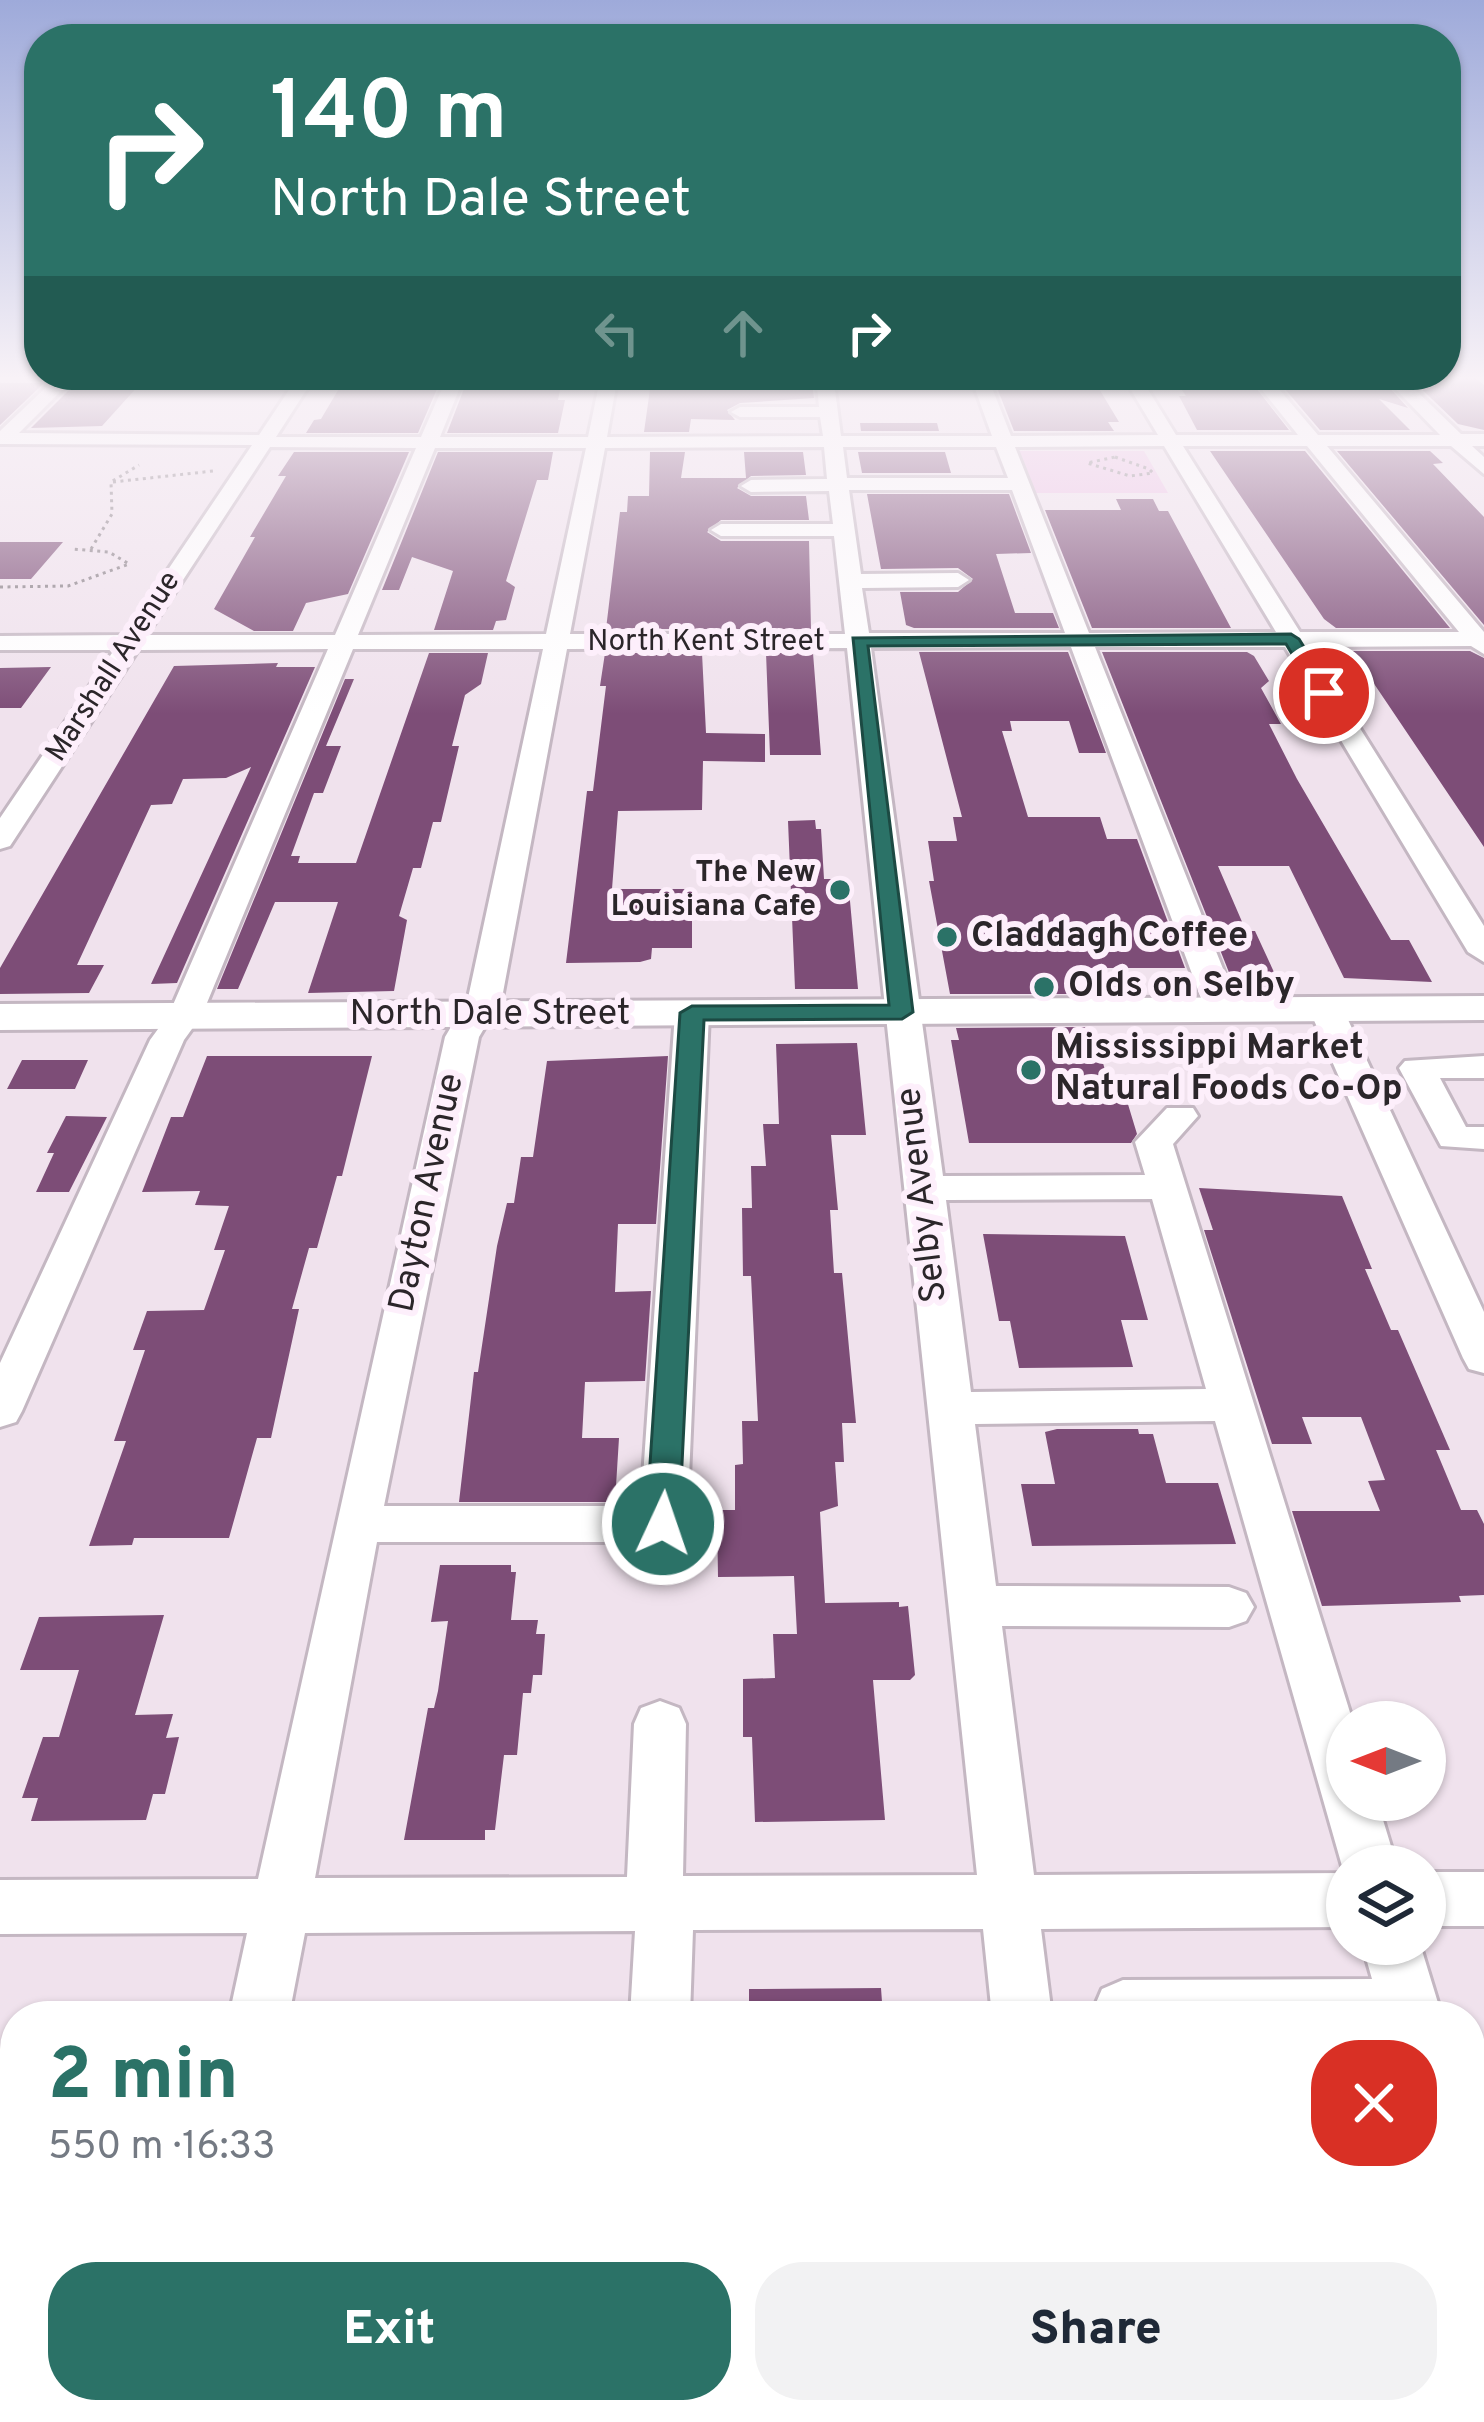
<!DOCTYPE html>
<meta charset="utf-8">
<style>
body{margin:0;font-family:Overpass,sans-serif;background:#f2f2f3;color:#1f2937;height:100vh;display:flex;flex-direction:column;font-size:45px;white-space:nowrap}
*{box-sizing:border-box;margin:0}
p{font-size:39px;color:#747a83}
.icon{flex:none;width:66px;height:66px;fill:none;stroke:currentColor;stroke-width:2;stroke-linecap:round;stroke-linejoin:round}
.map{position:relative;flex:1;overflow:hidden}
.panel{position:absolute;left:0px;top:2001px;width:1485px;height:423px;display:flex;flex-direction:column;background:#fff;border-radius:48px 48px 0 0;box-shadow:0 3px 9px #0004}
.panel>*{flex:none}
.banner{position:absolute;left:24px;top:24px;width:1437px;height:366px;border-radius:48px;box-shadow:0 3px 9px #0004;background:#2b7267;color:#fff;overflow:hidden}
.needle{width:78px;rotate:270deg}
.controls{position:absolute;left:1326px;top:1701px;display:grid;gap:24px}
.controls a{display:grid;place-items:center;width:120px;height:120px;border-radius:50%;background:#fff;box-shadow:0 3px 9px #0004;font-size:60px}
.pin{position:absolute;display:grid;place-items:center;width:102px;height:102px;color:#fff;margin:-51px;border:6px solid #fff;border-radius:50%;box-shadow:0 3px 12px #0007}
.me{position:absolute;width:132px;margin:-66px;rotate:3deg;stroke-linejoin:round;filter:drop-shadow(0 0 9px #0008)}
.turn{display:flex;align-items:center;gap:42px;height:252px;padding:0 48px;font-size:54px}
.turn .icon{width:156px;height:156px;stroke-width:2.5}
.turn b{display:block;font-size:84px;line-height:102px}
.lanes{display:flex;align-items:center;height:114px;padding:0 48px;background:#0003;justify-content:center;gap:60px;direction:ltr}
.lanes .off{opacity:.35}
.round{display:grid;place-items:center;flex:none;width:126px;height:126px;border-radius:48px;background:#f2f2f3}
.overview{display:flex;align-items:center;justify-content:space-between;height:204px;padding:0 48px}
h1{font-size:72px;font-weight:800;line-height:90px;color:#2b7267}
.primary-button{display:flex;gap:24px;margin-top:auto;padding:24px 48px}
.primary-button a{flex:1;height:138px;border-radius:48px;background:#2b7267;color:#fff;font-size:48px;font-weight:800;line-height:138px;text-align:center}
.primary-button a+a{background:#f2f2f3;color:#1f2937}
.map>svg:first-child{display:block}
</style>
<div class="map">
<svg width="1484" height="2422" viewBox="0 0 1484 2422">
<rect width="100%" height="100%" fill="#f0e2ed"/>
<!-- green -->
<path fill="#edc0e5" d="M 1011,451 L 1144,451 L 1168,493 L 1027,493 Z"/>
<!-- building -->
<path fill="#7d4d77" d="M 347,375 L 394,375 L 390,382 L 440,382 L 418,433 L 306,433 L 314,420 L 321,419 Z
M 652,375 L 687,375 L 692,384 L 812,383 L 814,398 L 740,403 L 727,410 L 735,420 L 691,419 L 689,432 L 644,432 Z
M 1182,375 L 1246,375 L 1289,430 L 1197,430 L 1179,396 L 1186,396 L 1175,380 L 1185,380 Z
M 1273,375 L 1378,375 L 1408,408 L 1379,399 L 1410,430 L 1320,430 Z
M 1407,375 L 1474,376 L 1484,385 L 1484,430 L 1458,424 Z
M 1085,379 L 1095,382 L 1119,422 L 1108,422 L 1114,431 L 1014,431 L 994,380 Z
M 467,381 L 562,381 L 558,400 L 565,400 L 558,433 L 447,433 Z
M 0,383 L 44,383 L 0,425 Z
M 75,384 L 140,384 L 102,426 L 31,428 Z
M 860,423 L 937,423 L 939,431 L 861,431 Z
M 1210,451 L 1305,451 L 1450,628 L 1336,628 L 1324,619 Z
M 1337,451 L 1430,451 L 1443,463 L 1433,464 L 1484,517 L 1484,625 Z
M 294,452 L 409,452 L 348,594 L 306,603 L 293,631 L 254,631 L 214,609 L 255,537 L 250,537 L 286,476 L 278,476 Z
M 438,452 L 553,452 L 548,480 L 537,480 L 506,581 L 515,587 L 506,620 L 496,621 L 493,630 L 434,630 L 453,571 L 412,557 L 399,590 L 382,590 Z
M 650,452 L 685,452 L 681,478 L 746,478 L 744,452 L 803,452 L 806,475 L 751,476 L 737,488 L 751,496 L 806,496 L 809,520 L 721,520 L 707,532 L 721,541 L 809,541 L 811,629 L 606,629 L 620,512 L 627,512 L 628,496 L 649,496 Z
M 858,452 L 945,452 L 951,473 L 862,473 Z
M 867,494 L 1009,494 L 1031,553 L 996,554 L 1015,613 L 1053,613 L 1059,628 L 914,628 L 906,625 L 900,592 L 958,592 L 973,579 L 958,568 L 881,569 Z
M 1116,499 L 1153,499 L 1159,511 L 1168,511 L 1231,628 L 1092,628 L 1045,510 L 1121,510 Z
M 0,542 L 63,542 L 31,579 L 0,579 Z
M 1470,651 L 1484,658 L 1484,847 L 1352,651 Z
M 919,652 L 1068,652 L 1106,753 L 1079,753 L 1069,721 L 1010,721 L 1012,731 L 1002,731 L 1028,817 L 1100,817 L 1107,839 L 1137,839 L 1185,968 L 1071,968 L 1078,994 L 950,994 L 929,881 L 934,881 L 928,841 L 957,841 L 953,817 L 962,817 Z
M 1102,652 L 1247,652 L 1254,656 L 1269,681 L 1261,688 L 1281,724 L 1269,724 L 1297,779 L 1391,940 L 1409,940 L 1432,982 L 1344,978 L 1289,866 L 1218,866 L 1246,931 L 1255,931 L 1279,983 L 1234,985 Z
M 429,653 L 488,653 L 481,684 L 465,695 L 452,746 L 459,746 L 441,822 L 433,822 L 421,868 L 413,868 L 399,916 L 407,920 L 394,991 L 308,993 L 338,902 L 275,902 L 238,989 L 217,989 L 345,679 L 354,679 L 326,746 L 341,746 L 323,793 L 314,793 L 291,856 L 300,856 L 298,863 L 356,863 Z
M 605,653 L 702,653 L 706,733 L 765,734 L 765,762 L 703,761 L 702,810 L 618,811 L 612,889 L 692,889 L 692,948 L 652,948 L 651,959 L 640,962 L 566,963 L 587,791 L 593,791 L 606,686 L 600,686 Z
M 766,653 L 813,653 L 821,755 L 770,755 Z
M 278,663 L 276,667 L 315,667 L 177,983 L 151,984 L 251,767 L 226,778 L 183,779 L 172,804 L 151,805 L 77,965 L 104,965 L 89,993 L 0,994 L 0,968 L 174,666 Z
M 51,667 L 21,708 L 0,708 L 0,668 Z
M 815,820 L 816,829 L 821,829 L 824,879 L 848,879 L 858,989 L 795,989 L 788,821 Z
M 1087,1027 L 1091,1039 L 1096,1039 L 1114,1101 L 1127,1101 L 1137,1134 L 1131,1143 L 969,1143 L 951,1040 L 959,1040 L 956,1028 Z
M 857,1043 L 866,1135 L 831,1135 L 838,1210 L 830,1210 L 834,1273 L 842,1273 L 856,1423 L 842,1423 L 844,1462 L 835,1462 L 838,1506 L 820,1512 L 825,1603 L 899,1602 L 899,1607 L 908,1606 L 915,1675 L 910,1680 L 873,1680 L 885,1820 L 755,1822 L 752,1737 L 743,1737 L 743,1679 L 775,1678 L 773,1634 L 797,1634 L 794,1576 L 718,1577 L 717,1510 L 735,1510 L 735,1465 L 743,1464 L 742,1421 L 758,1421 L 751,1276 L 743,1276 L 742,1208 L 752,1208 L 751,1166 L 766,1166 L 763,1124 L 779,1124 L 776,1044 Z
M 207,1056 L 372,1056 L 342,1176 L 337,1176 L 317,1248 L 309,1248 L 292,1309 L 299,1309 L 271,1438 L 257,1438 L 229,1538 L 134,1538 L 132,1545 L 89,1546 L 126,1441 L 114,1441 L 145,1350 L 133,1350 L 147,1311 L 204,1310 L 225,1250 L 214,1250 L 229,1206 L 195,1205 L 200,1191 L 142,1192 L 171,1117 L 183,1117 Z
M 668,1056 L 656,1224 L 618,1224 L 615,1292 L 651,1291 L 645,1381 L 585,1382 L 582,1438 L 619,1438 L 615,1502 L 459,1502 L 474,1372 L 478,1372 L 497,1246 L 507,1203 L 514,1203 L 521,1157 L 533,1157 L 547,1061 Z
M 22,1060 L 88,1060 L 75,1089 L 7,1089 Z
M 66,1116 L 107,1117 L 69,1192 L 36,1192 L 54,1153 L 47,1153 Z
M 1199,1188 L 1342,1196 L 1372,1269 L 1365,1269 L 1391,1330 L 1398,1330 L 1450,1450 L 1436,1450 L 1461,1510 L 1477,1510 L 1484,1524 L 1484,1595 L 1459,1596 L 1461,1602 L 1322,1606 L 1292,1511 L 1380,1511 L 1368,1481 L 1385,1480 L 1361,1417 L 1302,1417 L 1312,1444 L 1272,1444 L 1204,1230 L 1213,1230 Z
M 983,1234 L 1125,1236 L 1148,1320 L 1121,1320 L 1133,1367 L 1019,1368 L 1010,1321 L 999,1321 Z
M 1057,1429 L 1138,1429 L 1139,1434 L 1153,1434 L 1166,1483 L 1218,1483 L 1236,1544 L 1032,1546 L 1021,1484 L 1055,1484 L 1045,1432 Z
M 440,1565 L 511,1565 L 511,1572 L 516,1572 L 511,1620 L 538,1620 L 536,1634 L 545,1634 L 542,1675 L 533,1675 L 531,1693 L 523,1693 L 517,1755 L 504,1755 L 495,1830 L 485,1830 L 485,1840 L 404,1840 L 428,1708 L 434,1708 L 438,1691 L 448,1621 L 431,1622 Z
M 164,1615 L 135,1715 L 173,1714 L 166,1738 L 179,1737 L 165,1794 L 153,1794 L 146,1820 L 31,1821 L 38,1798 L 22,1798 L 43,1737 L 59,1737 L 79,1670 L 20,1670 L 39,1617 Z
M 881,1988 L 883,2016 L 749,2016 L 749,1989 Z"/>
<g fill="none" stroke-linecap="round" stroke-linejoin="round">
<defs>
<path id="minor" d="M 59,375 L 77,375 L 19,433 L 259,435 L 299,375 L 316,375 L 276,437 L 421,437 L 448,375 L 465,375 L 440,437 L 588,437 L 601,375 L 618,375 L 607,437 L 823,436 L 820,417 L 740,417 L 731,412 L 740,407 L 819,407 L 816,375 L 833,375 L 841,436 L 992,436 L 970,375 L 987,375 L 1011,436 L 1158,435 L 1122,375 L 1139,375 L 1176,435 L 1298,435 L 1250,375 L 1267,375 L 1318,435 L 1440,435 L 1382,375 L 1400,375 L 1461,434 L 1484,434 L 1484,446 L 1472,446 L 1484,457 L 1484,474 L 1451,446 L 1327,446 L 1484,632 L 1484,654 L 1471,646 L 1309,647 L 1484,926 L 1484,962 L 1468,952 L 1285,647 L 1095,647 L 1239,1009 L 1222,1019 L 1205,1009 L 1071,647 L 871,648 L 943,1176 L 1145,1175 L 1135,1142 L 1167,1108 L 1193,1108 L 1198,1116 L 1173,1144 L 1353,1722 L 1347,1722 L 1347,1800 L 1377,1800 L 1397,1866 L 1347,1866 L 1347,1927 L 1041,1929 L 1052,2016 L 992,2016 L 983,1929 L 693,1930 L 690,2016 L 630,2016 L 635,1931 L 305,1933 L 289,2016 L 229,2016 L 247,1933 L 0,1934 L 0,1880 L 258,1879 L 445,1037 L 468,998 L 543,649 L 353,649 L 202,1015 L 184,1040 L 22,1411 L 16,1422 L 0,1427 L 0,1363 L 150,1040 L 169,1014 L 328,649 L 138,650 L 10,846 L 0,849 L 0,818 L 114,650 L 0,650 L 0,636 L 124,635 L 252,445 L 0,444 L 0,431 ZM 1164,446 L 1276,632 L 1089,633 L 1015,447 ZM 1183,446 L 1307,446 L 1459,632 L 1300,632 ZM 270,447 L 416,448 L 335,635 L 147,635 ZM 824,447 L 827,479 L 751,480 L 741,486 L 751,492 L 829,491 L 833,524 L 721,524 L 711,530 L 721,536 L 834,536 L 845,634 L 570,634 L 605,448 ZM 843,447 L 996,447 L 1008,478 L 847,478 ZM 435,448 L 586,448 L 546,634 L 358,635 ZM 849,490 L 1012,490 L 1065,633 L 869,633 L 862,588 L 958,587 L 969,580 L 958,573 L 861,574 ZM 847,648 L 977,1875 L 683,1876 L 686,1724 L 679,1708 L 660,1701 L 641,1708 L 634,1724 L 627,1877 L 315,1878 L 377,1542 L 663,1542 L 680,1537 L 687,1524 L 709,1013 L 692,1003 L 675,1013 L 641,1506 L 384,1506 L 479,1037 L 502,998 L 567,649 ZM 1152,1199 L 1206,1389 L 971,1392 L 946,1200 ZM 1215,1421 L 1344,1873 L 1034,1875 L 1002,1626 L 1229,1627 L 1246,1621 L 1254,1607 L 1246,1593 L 1229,1587 L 996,1586 L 975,1424 Z
M 1326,999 L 1343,1009 L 1484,1312 L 1484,1373 L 1469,1369 L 1463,1358 L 1309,1009 Z
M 1484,1056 L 1484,1078 L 1440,1078 L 1466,1127 L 1484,1127 L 1484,1149 L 1441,1146 L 1399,1068 L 1405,1061 Z
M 1425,1872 L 1484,1872 L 1484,1926 L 1425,1926 Z
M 1362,1944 L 1420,1944 L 1442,2016 L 1095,2016 L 1093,2010 L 1102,1989 L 1123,1980 L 1372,1979 Z
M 1470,2186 L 1484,2192 L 1484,2301 L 1470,2296 Z
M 140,2409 L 210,2409 L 208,2422 L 136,2422 Z
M 610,2409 L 680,2409 L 681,2422 L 609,2422 Z
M 1034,2409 L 1104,2409 L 1106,2422 L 1034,2422 Z"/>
<path id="major" d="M 1484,996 L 1484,1020 L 0,1030 L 0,1004 Z"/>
</defs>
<!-- minor casing -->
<use href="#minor" stroke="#c4b7c2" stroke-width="6"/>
<!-- major casing -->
<use href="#major" stroke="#c4b7c2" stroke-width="6"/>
<!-- path -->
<path stroke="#847b82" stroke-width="3" stroke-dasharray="3 4.5" stroke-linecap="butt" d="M 1115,457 L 1149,469 L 1153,473 L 1130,476 L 1087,463 Z
M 113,482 L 213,471
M 91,549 L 112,514 L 111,482 L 139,465
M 0,587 L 68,586 L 129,564 L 109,552 L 73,549"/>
<!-- minor -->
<use href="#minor" fill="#fff" fill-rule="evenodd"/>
<!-- major -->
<use href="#major" fill="#fff" fill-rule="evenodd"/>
</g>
<!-- sky -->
<linearGradient id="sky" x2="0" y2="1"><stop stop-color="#9eaada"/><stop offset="0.53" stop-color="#f8f2f7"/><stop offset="1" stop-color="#f8f2f7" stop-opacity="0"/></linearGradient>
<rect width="1484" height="714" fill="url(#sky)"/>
<!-- route -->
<path fill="#2b7267" stroke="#1c4a43" stroke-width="3" d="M 1291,634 L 1299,639 L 1333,693 L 1330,697 L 1318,697 L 1286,644 L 868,646 L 913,1012 L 902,1019 L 704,1020 L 679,1524 L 674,1533 L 663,1537 L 651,1533 L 646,1524 L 680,1013 L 692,1006 L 889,1005 L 853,638 Z"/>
<!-- markers -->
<g fill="#2b7267" stroke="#fdeffb" stroke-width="4.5">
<circle cx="840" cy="890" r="12"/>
<circle cx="947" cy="937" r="12"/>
<circle cx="1044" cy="987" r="12"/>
<circle cx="1031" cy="1070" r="12"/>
</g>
<g text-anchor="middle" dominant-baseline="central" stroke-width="12" stroke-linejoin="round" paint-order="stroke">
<!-- far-street labels -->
<g font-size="30" fill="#2b262a" stroke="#fdeffb">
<text x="706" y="642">North Kent Street</text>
<text transform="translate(114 667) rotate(-57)">Marshall Avenue</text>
</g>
<!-- far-poi labels -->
<g font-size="30" font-weight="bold" fill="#2b262a" stroke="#fdeffb" text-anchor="end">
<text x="816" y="873">The New<tspan x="816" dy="34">Louisiana Cafe</tspan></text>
</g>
<!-- poi labels -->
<g font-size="36" font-weight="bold" fill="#2b262a" stroke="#fdeffb" text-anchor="start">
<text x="971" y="937">Claddagh Coffee</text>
<text x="1068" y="987">Olds on Selby</text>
<text x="1055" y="1049">Mississippi Market<tspan x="1055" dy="41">Natural Foods Co-Op</tspan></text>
</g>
<!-- street labels -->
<g font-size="36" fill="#2b262a" stroke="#fdeffb">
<text x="490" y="1015">North Dale Street</text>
<text transform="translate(428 1193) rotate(-78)">Dayton Avenue</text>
<text transform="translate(923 1195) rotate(-97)">Selby Avenue</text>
</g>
</g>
</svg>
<div class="controls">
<a><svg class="needle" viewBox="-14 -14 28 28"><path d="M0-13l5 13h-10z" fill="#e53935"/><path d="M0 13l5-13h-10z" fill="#747a83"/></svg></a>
<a><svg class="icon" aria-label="layers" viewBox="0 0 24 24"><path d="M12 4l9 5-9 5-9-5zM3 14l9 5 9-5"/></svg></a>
</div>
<div class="pin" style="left:1324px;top:693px;background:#d93025"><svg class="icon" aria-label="arrive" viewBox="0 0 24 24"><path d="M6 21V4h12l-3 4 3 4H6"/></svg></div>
<svg class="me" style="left:663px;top:1524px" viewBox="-20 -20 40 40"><circle r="17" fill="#2b7267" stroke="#fff" stroke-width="3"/><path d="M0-11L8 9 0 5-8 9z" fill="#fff"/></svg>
<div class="banner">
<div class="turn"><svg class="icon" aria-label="right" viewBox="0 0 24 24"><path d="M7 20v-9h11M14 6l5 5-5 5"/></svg><div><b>140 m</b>North Dale Street</div></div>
<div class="lanes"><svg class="icon off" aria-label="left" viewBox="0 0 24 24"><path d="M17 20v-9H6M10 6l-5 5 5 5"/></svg><svg class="icon off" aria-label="ahead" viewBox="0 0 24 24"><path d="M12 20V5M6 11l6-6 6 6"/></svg><svg class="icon" aria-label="right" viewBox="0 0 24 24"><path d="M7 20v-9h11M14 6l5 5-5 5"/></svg></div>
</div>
<section class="panel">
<div class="overview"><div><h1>2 min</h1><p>550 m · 16:33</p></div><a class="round" style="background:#d93025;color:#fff"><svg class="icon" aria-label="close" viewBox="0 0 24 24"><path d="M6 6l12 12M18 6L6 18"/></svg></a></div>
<div class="primary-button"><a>Exit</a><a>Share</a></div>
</section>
</div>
